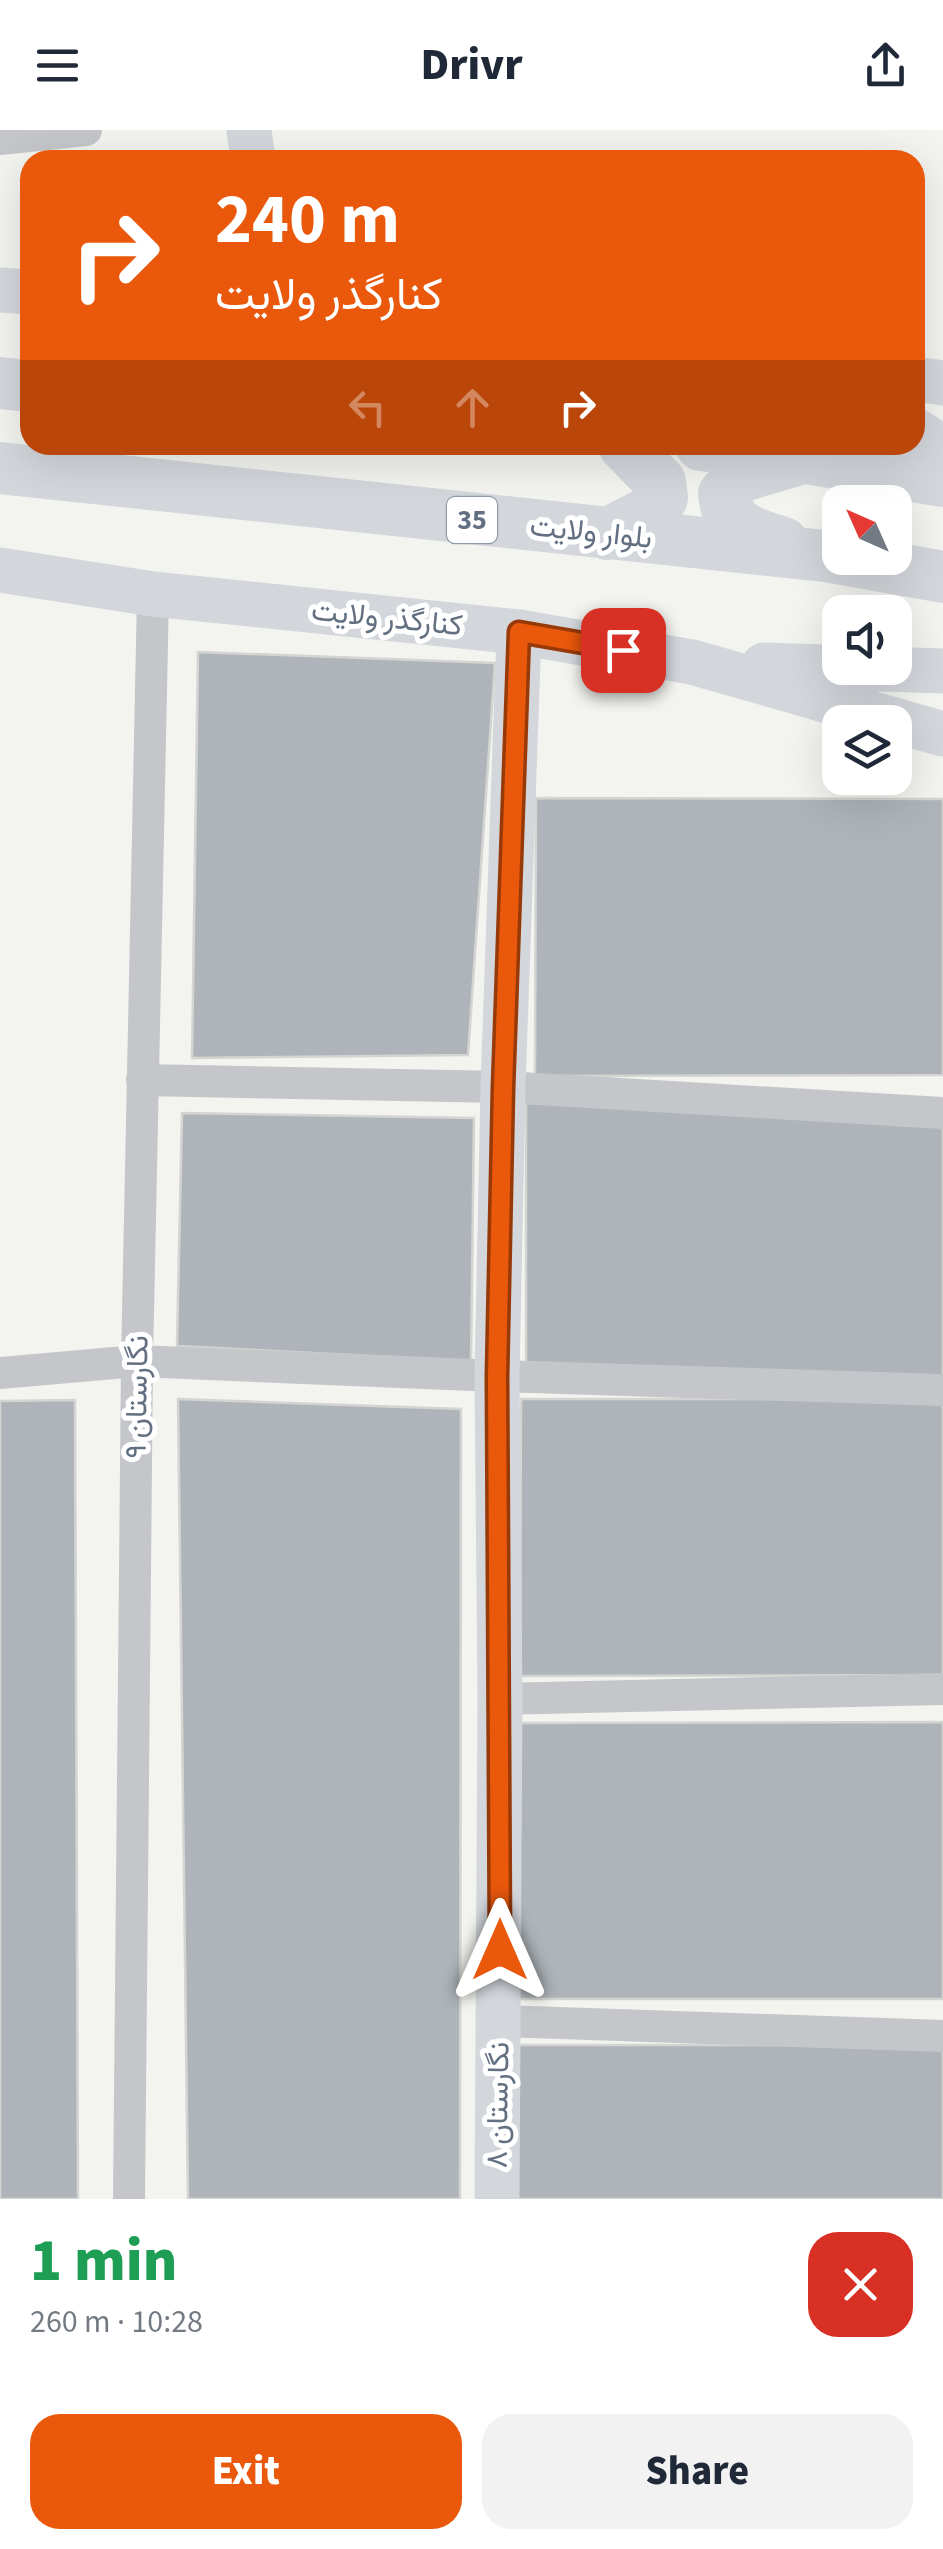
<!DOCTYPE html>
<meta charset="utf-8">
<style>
body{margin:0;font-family:"Source Sans 3",Vazirmatn,sans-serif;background:#f2f2f3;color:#1f2937;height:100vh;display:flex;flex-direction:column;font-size:38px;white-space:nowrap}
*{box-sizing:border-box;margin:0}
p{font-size:32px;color:#747a83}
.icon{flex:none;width:55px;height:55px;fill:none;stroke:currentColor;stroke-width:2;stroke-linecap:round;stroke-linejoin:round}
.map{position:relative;height:2069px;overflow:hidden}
.sheet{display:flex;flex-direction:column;background:#fff;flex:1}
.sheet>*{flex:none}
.top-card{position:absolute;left:20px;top:20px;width:905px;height:305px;border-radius:30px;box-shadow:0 10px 40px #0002;background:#ea580c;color:#fff;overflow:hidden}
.needle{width:65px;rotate:315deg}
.tools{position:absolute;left:822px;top:355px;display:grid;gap:20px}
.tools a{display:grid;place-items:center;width:90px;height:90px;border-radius:20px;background:#fff;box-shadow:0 10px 40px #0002;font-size:50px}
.pin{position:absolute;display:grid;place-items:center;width:85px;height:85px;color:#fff;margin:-42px;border-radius:20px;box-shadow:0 5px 15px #0006}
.me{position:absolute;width:110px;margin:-55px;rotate:0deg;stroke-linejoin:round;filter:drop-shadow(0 0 8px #0008)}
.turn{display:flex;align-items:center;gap:35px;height:210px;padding:0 30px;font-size:45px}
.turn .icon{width:130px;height:130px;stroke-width:2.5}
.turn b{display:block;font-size:70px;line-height:85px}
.lanes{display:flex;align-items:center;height:95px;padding:0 30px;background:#0003;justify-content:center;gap:50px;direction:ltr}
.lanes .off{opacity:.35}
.round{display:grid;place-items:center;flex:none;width:105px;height:105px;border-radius:30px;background:#f2f2f3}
.overview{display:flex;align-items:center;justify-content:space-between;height:170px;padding:0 30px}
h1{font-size:60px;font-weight:800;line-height:75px;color:#1e9e55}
.cta{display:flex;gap:20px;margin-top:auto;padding:20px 30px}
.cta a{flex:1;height:115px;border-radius:30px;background:#ea580c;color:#fff;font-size:40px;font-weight:800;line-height:115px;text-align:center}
.cta a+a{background:#f2f2f3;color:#1f2937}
header{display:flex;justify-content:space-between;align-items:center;height:130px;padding:0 30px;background:#fff;font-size:45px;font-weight:800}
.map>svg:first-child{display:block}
</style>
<header><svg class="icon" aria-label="menu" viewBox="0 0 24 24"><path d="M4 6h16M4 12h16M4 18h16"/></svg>Drivr<svg class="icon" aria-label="share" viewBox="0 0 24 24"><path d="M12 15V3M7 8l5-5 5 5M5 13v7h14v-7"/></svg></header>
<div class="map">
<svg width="943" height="2069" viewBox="0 0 943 2069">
<rect width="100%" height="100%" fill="#f3f4ef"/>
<!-- building -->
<path fill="#aeb4b9" stroke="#d4d5d2" stroke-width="2.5" d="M 198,522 L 495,533 L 468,925 L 192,928 Z
M 536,668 L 943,669 L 943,945 L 535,946 Z
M 526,973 L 943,973 L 943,1250 L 526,1250 Z
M 182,983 L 474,988 L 471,1231 L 177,1216 Z
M 178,1269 L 461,1279 L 460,2069 L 188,2069 Z
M 521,1269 L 943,1269 L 943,1545 L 520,1546 Z
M 75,1270 L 78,2069 L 0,2069 L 0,1271 Z
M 943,1592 L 943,1869 L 517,1869 L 518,1593 Z
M 514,1915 L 943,1915 L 943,2069 L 514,2069 Z"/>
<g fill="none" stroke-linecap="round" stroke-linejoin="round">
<!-- street -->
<path stroke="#c4c6ca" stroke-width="32" d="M 0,9 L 86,0
M 142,950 L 503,957 L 943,983
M 0,1243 L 137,1231 L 497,1246 L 943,1260
M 500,1569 L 943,1559
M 500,1891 L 943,1906
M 129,2069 L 137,1231 L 153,464"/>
<!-- secondary -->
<path stroke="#d3d7dc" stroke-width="45" d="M 249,0 L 253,30
M 0,160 L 30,162
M 915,249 L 943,253
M 915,300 L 943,318
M 0,440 L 153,464 L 519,502 L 692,532 L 943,604
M 764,535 L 943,541
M 497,2069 L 500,1569 L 497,1246 L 503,957 L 519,502"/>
<!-- primary -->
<path stroke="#d3d7dc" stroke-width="52" d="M 0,253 L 30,256
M 701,315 L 807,328 L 943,351
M 0,338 L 825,426 L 943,447
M 607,404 L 651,381 L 662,368 L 660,352 L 624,315
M 783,413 C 754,403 727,399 724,364 L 739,347 L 796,330"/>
</g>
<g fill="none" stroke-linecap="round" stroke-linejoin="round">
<defs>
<path id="route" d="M 500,1820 L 497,1246 L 503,958 L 519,502 L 623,520"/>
</defs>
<!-- route casing -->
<use href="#route" stroke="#983908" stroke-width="25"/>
<!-- route -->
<use href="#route" stroke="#ea580c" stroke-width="18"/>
</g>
<g text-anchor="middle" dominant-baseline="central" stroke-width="10" stroke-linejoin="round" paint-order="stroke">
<!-- shield labels -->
<rect fill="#fff" stroke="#919ba7" stroke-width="2.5" x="447" y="367" width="50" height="46" rx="8"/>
<g font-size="28" font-weight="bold" fill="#627081">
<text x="472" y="390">35</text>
</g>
<!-- street labels -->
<g font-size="30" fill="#627081" stroke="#fff">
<text transform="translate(591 402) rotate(6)">بلوار ولایت</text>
<text transform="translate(387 488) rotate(6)">کنارگذر ولایت</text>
<text transform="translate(137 1267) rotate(-89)">نگارستان ۹</text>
<text transform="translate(498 1975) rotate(-89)">نگارستان ۸</text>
</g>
</g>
</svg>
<div class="tools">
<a><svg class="needle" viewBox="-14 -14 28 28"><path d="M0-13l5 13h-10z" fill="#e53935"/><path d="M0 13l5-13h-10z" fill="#747a83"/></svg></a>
<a><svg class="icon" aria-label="sound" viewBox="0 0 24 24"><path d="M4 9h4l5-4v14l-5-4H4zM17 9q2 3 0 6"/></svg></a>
<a><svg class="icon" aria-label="layers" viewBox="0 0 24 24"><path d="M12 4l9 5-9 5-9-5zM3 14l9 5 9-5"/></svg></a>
</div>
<div class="pin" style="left:623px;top:520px;background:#d93025"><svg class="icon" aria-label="arrive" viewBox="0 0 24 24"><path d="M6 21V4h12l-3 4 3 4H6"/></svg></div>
<svg class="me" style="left:500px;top:1820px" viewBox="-20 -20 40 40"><path d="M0-17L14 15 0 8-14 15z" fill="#ea580c" stroke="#fff" stroke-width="4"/></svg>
<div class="top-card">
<div class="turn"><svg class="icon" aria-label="right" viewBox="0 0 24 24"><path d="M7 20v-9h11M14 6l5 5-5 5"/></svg><div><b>240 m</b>کنارگذر ولایت</div></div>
<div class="lanes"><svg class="icon off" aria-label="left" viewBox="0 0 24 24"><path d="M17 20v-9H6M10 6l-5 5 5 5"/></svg><svg class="icon off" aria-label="ahead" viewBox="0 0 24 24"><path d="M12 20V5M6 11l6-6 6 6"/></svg><svg class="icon" aria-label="right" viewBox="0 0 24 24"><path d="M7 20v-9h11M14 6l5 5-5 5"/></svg></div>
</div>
</div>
<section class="sheet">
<div class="overview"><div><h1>1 min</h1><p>260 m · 10:28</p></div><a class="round" style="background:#d93025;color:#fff"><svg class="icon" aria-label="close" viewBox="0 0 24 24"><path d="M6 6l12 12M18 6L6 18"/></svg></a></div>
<div class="cta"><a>Exit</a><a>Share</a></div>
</section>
